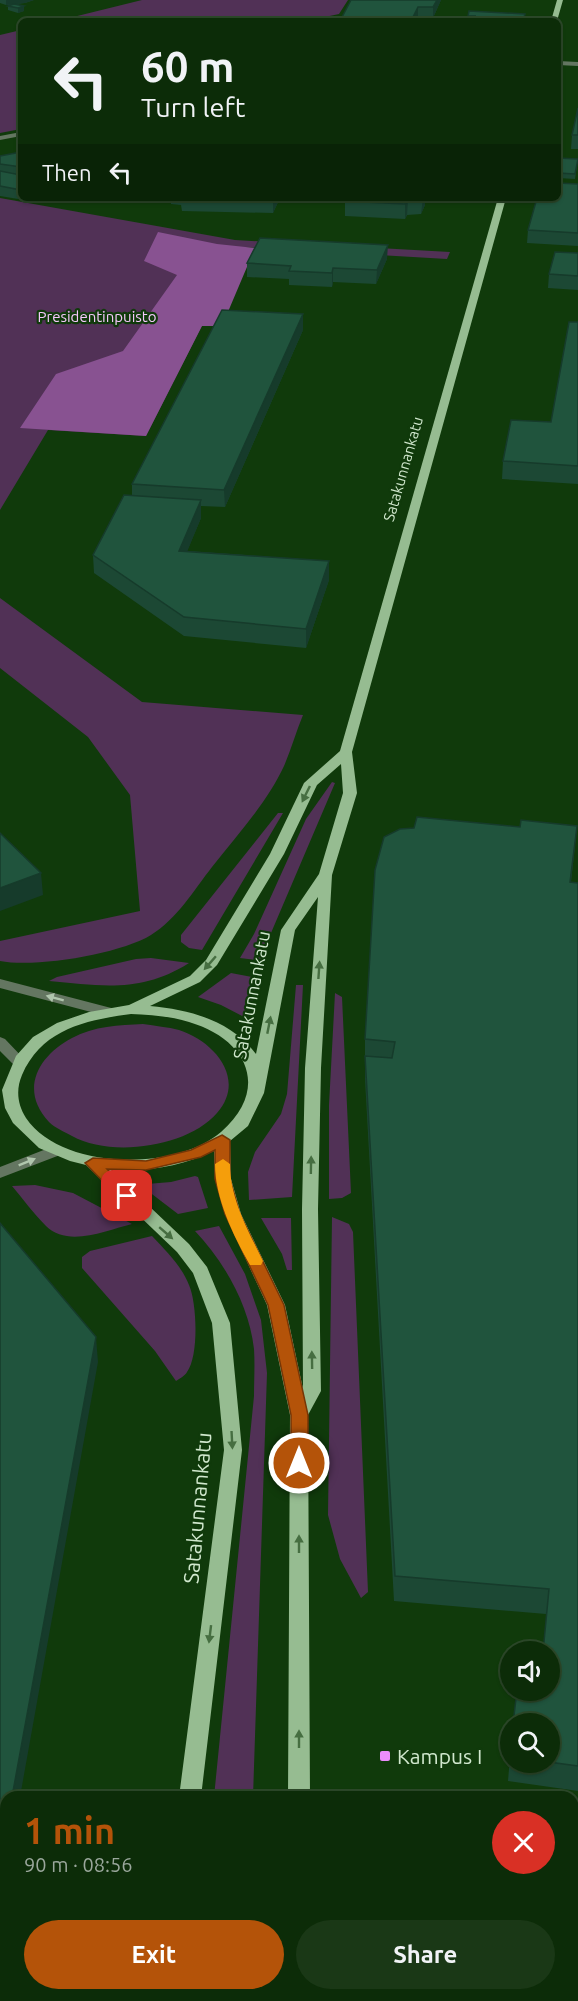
<!DOCTYPE html>
<meta charset="utf-8">
<style>
body{margin:0;font-family:Ubuntu,sans-serif;background:#1a3816;color:#f1f3f6;height:100vh;display:flex;flex-direction:column;font-size:22px;white-space:nowrap}
*{box-sizing:border-box;margin:0}
p{font-size:20px;color:#9aa79c}
.icon{flex:none;width:33px;height:33px;fill:none;stroke:currentColor;stroke-width:2;stroke-linecap:round;stroke-linejoin:round}
.map{position:relative;flex:1;overflow:hidden}
.side{position:absolute;left:0px;top:1791px;width:579px;height:210px;display:flex;flex-direction:column;background:#0c2c08;border-radius:18px 18px 0 0;box-shadow:0 2px 4px #0004,0 0 0 2px #2c4829}
.side>*{flex:none}
.hud{position:absolute;left:18px;top:18px;width:543px;height:183px;border-radius:9px;box-shadow:0 2px 4px #0004,0 0 0 2px #2c4829;background:#0c2c08;color:#f1f3f6;overflow:hidden}
.buttons{position:absolute;left:500px;top:1641px;display:grid;gap:12px}
.buttons a{display:grid;place-items:center;width:60px;height:60px;border-radius:50%;background:#0c2c08;box-shadow:0 2px 4px #0004,0 0 0 2px #2c4829;font-size:30px}
.pin{position:absolute;display:grid;place-items:center;width:51px;height:51px;color:#fff;margin:-26px;border-radius:12px;box-shadow:0 3px 9px #0006}
.me{position:absolute;width:66px;margin:-33px;rotate:0deg;stroke-linejoin:round;filter:drop-shadow(0 0 4px #0008)}
.turn{display:flex;align-items:center;gap:21px;height:126px;padding:0 24px;font-size:27px}
.turn .icon{width:78px;height:78px;stroke-width:2.5}
.turn b{display:block;font-size:42px;line-height:51px}
.then{display:flex;align-items:center;height:57px;padding:0 24px;background:#0003;gap:12px;font-size:22px}
.round{display:grid;place-items:center;flex:none;width:63px;height:63px;border-radius:32px;background:#1a3816}
.overview{display:flex;align-items:center;justify-content:space-between;height:102px;padding:0 24px}
h1{font-size:36px;font-weight:600;line-height:45px;color:#b45309}
.button{display:flex;gap:12px;margin-top:auto;padding:12px 24px}
.button a{flex:1;height:69px;border-radius:36px;background:#b45309;color:#fff;font-size:24px;font-weight:600;line-height:69px;text-align:center}
.button a+a{background:#1a3816;color:#f1f3f6}
.map>svg:first-child{display:block}
</style>
<div class="map">
<svg width="578" height="2001" viewBox="0 0 578 2001">
<rect width="100%" height="100%" fill="#103a0b"/>
<!-- green -->
<path fill="#513156" d="M 142,0 L 348,0 L 339,14 L 306,21 L 57,21 Z
M 21,30 L 21,129 L 0,133 L 0,35 Z
M 0,198 L 235,240 L 450,252 L 447,259 L 242,247 L 146,436 L 48,430 L 0,510 Z
M 0,598 L 142,702 L 303,715 C 296,732 291,750 284,766 C 267,803 237,835 212,867 C 194,890 177,919 151,935 C 120,954 36,968 0,961 L 0,941 L 140,911 L 130,795 L 88,737 L 0,668 Z
M 332,782 L 335,783 L 268,940 L 264,961 L 240,958 L 254,934 L 306,819 Z
M 278,813 L 283,813 L 202,950 L 189,948 L 181,942 L 181,935 Z
M 151,958 L 189,963 C 142,993 102,986 49,981 L 57,977 L 136,959 Z
M 231,973 L 258,978 L 250,1016 L 246,1018 L 221,1005 L 198,997 Z
M 296,985 L 303,985 L 292,1197 L 249,1200 L 248,1172 L 255,1152 L 281,1114 L 287,1094 Z
M 335,993 L 342,997 L 351,1193 L 342,1198 L 329,1199 L 329,1105 Z
M 143,1024 C 155,1026 168,1027 179,1030 C 214,1041 247,1079 217,1113 C 188,1147 111,1158 72,1136 C 65,1132 55,1128 49,1122 C 19,1090 38,1056 72,1038 C 94,1026 119,1025 143,1024 Z
M 195,1176 L 198,1177 L 208,1208 L 178,1214 L 144,1188 L 147,1184 L 171,1182 Z
M 35,1185 L 73,1193 L 132,1224 C 107,1230 68,1248 46,1226 C 34,1214 23,1199 12,1186 Z
M 332,1217 L 349,1224 L 353,1232 L 368,1592 L 361,1598 L 340,1559 L 328,1515 Z
M 261,1218 L 291,1218 L 292,1270 L 287,1270 L 282,1254 Z
M 219,1226 L 245,1274 L 261,1320 L 267,1373 L 253,1797 L 214,1797 L 254,1396 C 254,1381 255,1365 254,1349 C 249,1305 225,1263 195,1231 Z
M 152,1236 C 166,1251 181,1265 189,1285 C 197,1303 199,1356 187,1372 C 185,1376 179,1379 176,1381 L 155,1351 L 82,1268 L 82,1257 L 90,1251 Z"/>
<!-- forest -->
<path fill="#885291" d="M 158,232 L 217,244 L 255,248 L 222,326 L 202,326 L 146,436 L 20,428 L 56,374 L 123,351 L 177,275 L 144,261 Z"/>
<g fill="none" stroke-linecap="round" stroke-linejoin="round">
<!-- minor -->
<path fill="#647661" fill-rule="evenodd" d="M 558,61 L 578,62 L 578,66 L 558,65 Z
M 21,132 L 21,136 L 0,140 L 0,136 Z
M 0,979 L 115,1009 L 118,1012 L 110,1017 L 0,988 Z
M 0,1037 L 5,1039 L 25,1060 L 28,1063 L 25,1066 L 15,1066 L 0,1051 Z
M 54,1146 L 60,1147 L 62,1151 L 60,1155 L 0,1178 L 0,1167 Z"/>
<!-- major -->
<path fill="#96bc91" fill-rule="evenodd" d="M 557,0 L 563,0 L 557,21 L 551,21 Z
M 498,198 L 506,198 L 352,752 L 357,793 L 332,875 L 321,1068 L 318,1209 L 321,1391 L 308,1415 L 310,1797 L 288,1797 L 290,1415 L 267,1305 L 225,1214 L 215,1179 L 214,1151 C 181,1166 146,1173 110,1169 L 189,1244 L 207,1267 L 230,1323 L 242,1450 L 201,1797 L 179,1797 L 224,1450 L 212,1323 L 193,1273 L 177,1252 L 86,1165 L 70,1161 L 39,1148 L 13,1123 L 5,1108 L 2,1090 L 16,1056 L 33,1037 L 57,1023 L 89,1012 L 129,1005 L 190,976 L 206,960 L 270,854 L 304,783 L 340,751 ZM 341,764 L 343,793 L 319,874 L 281,930 L 256,1054 C 230,1020 191,1010 150,1006 L 200,982 L 217,965 L 284,854 L 317,785 ZM 318,897 L 305,1068 L 302,1209 L 303,1389 L 285,1305 L 241,1214 L 231,1179 L 230,1141 L 248,1126 L 264,1093 L 295,930 ZM 131,1014 C 150,1015 171,1016 189,1022 C 247,1039 271,1088 221,1132 C 176,1171 62,1171 26,1118 C 17,1104 16,1089 22,1075 C 42,1029 86,1020 131,1014 Z
M 152,1995 L 176,1995 L 175,2001 L 151,2001 Z
M 260,1995 L 284,1995 L 285,2001 L 261,2001 Z"/>
</g>
<!-- wall -->
<path fill="#1c4834" d="M 0,0 L 34,0 L 25,3 L 16,4 L 24,6 L 24,11 L 18,13 L 8,10 L 8,6 L 12,5 L 6,5 L 0,3 Z
M 441,0 L 433,18 L 418,18 L 340,21 Z
M 468,16 L 525,21 L 467,21 Z
M 578,108 L 578,149 L 571,149 L 572,135 Z
M 21,152 L 21,198 L 40,198 L 36,202 L 0,196 L 0,156 Z
M 558,158 L 577,165 L 575,179 L 558,178 Z
M 578,184 L 578,246 L 527,243 L 528,230 Z
M 171,198 L 425,198 L 425,205 L 421,214 L 407,215 L 405,219 L 345,216 L 345,202 L 280,198 L 273,213 L 182,211 L 181,205 L 171,204 Z
M 578,253 L 578,290 L 548,288 L 549,274 Z
M 387,259 L 376,284 L 333,282 L 332,287 L 289,285 L 289,279 L 247,277 L 247,263 Z
M 578,322 L 578,484 L 502,479 L 503,461 L 551,422 Z
M 303,330 L 225,507 L 201,506 L 201,518 L 187,551 L 329,561 L 329,580 L 306,648 L 184,636 L 94,573 L 93,555 L 132,495 L 132,484 Z
M 577,826 L 571,882 L 578,883 L 578,1791 L 508,1781 L 510,1757 L 510,1762 L 549,1762 L 549,1690 L 546,1614 L 394,1601 L 365,1079 L 365,1039 L 520,827 Z"/>
<!-- shaded-wall -->
<path fill="#163b2b" d="M 6,0 L 34,0 L 25,3 L 6,5 Z
M 437,0 L 441,0 L 433,18 L 433,7 Z
M 24,6 L 24,11 L 18,13 L 18,8 Z
M 418,7 L 418,18 L 416,21 L 411,21 Z
M 273,198 L 280,198 L 273,213 Z
M 423,198 L 425,198 L 425,205 L 421,214 Z
M 408,200 L 407,215 L 405,219 L 405,204 Z
M 388,245 L 387,259 L 376,284 L 377,270 Z
M 333,268 L 333,282 L 332,287 L 332,273 Z
M 303,314 L 303,330 L 225,507 L 224,490 Z
M 201,500 L 201,518 L 180,569 L 179,551 Z
M 329,561 L 329,580 L 306,648 L 306,629 Z
M 41,873 L 43,895 L 0,911 L 0,888 Z
M 96,1337 L 98,1362 L 20,1797 L 12,1797 Z
M 6,1831 L 6,1873 L 0,1907 L 0,1864 Z"/>
<!-- building -->
<path fill="#20543d" stroke="#163b2b" stroke-width="1.5" d="M 351,0 L 437,0 L 433,7 L 418,7 L 411,21 L 340,21 Z
M 14,4 L 24,6 L 18,8 L 8,6 Z
M 469,11 L 525,14 L 523,21 L 473,21 L 475,16 L 468,16 Z
M 578,108 L 578,135 L 572,135 Z
M 21,152 L 21,167 L 0,164 L 0,156 Z
M 558,158 L 578,159 L 575,174 L 558,173 Z
M 0,171 L 21,175 L 21,181 L 19,183 L 21,183 L 21,190 L 0,186 Z
M 558,183 L 578,184 L 578,233 L 528,230 L 537,198 L 558,198 Z
M 347,198 L 423,198 L 422,200 L 408,200 L 405,204 L 345,201 Z
M 260,238 L 388,245 L 377,270 L 333,268 L 332,273 L 289,271 L 291,266 L 247,263 Z
M 555,252 L 578,253 L 578,276 L 549,274 Z
M 222,310 L 303,314 L 224,490 L 132,484 Z
M 569,322 L 578,322 L 578,466 L 503,461 L 511,420 L 551,422 Z
M 124,495 L 201,500 L 179,551 L 329,561 L 306,629 L 184,617 L 93,555 Z
M 417,817 L 520,827 L 521,820 L 577,826 L 570,882 L 578,883 L 578,1766 L 549,1762 L 549,1724 L 513,1724 L 517,1690 L 549,1690 L 549,1652 L 543,1652 L 549,1589 L 395,1576 L 365,1056 L 392,1058 L 395,1042 L 365,1039 L 375,870 L 384,837 L 400,829 L 414,828 Z
M 0,833 L 41,873 L 0,888 Z
M 0,1223 L 96,1337 L 12,1797 L 6,1797 L 6,1831 L 0,1864 Z
M 573,1885 L 578,1885 L 578,2001 L 550,2001 L 551,1995 L 573,1995 Z"/>
<!-- one-way arrows -->
<defs><path id="oneway-solid" d="M-6-.8H1V-3.2L6.5 0L1 3.2V.8H-6Z" transform="scale(1.5)"/></defs>
<g fill="#466e41">
<use href="#oneway-solid" transform="translate(306 794) rotate(116)"/>
<use href="#oneway-solid" transform="translate(210 963) rotate(131)"/>
<use href="#oneway-solid" transform="translate(319 970) rotate(-86)"/>
<use href="#oneway-solid" transform="translate(269 1025) rotate(-79)"/>
<use href="#oneway-solid" transform="translate(311 1165) rotate(-89)"/>
<use href="#oneway-solid" transform="translate(166 1233) rotate(41)"/>
<use href="#oneway-solid" transform="translate(312 1360) rotate(-91)"/>
<use href="#oneway-solid" transform="translate(232 1440) rotate(87)"/>
<use href="#oneway-solid" transform="translate(299 1544) rotate(-90)"/>
<use href="#oneway-solid" transform="translate(210 1634) rotate(97)"/>
<use href="#oneway-solid" transform="translate(299 1739) rotate(-90)"/>
</g>
<g fill="#b0c6ad">
<use href="#oneway-solid" transform="translate(55 998) rotate(-165)"/>
<use href="#oneway-solid" transform="translate(27 1162) rotate(-22)"/>
</g>
<!-- route -->
<path fill="#b45309" stroke="#753606" stroke-width="1.5" d="M 222,1135 L 230,1140 L 230,1179 L 240,1214 L 284,1305 L 308,1415 L 308,1463 L 305,1467 L 299,1469 L 293,1467 L 291,1463 L 291,1415 L 268,1305 L 225,1214 L 215,1179 L 215,1150 L 201,1157 L 146,1170 L 107,1169 L 134,1196 L 127,1201 L 121,1200 L 85,1163 L 93,1158 L 146,1161 L 191,1150 Z"/>
<!-- slow -->
<path fill="#f59e0b" d="M 223,1159 L 230,1164 C 230,1199 248,1230 263,1261 L 261,1265 L 250,1265 C 233,1235 215,1198 215,1164 Z"/>
<!-- markers -->
<rect fill="#eb8dfb" stroke="#103a0b" stroke-width="2" x="379" y="1750" width="12" height="12" rx="3"/>
<g text-anchor="middle" dominant-baseline="central" stroke-width="4.5" stroke-linejoin="round" paint-order="stroke">
<!-- far-park labels -->
<g font-size="15" fill="#f6c8fd" stroke="#103a0b">
<text x="97" y="316">Presidentinpuisto</text>
</g>
<!-- far-street labels -->
<g font-size="15" fill="#d1e8ce" stroke="#103a0b">
<text transform="translate(403 469) rotate(-74)">Satakunnankatu</text>
</g>
<!-- street labels -->
<g font-size="18" fill="#d1e8ce" stroke="#103a0b">
<text transform="translate(251 995) rotate(-79)">Satakunnankatu</text>
</g>
<!-- near-street labels -->
<g font-size="21" fill="#d1e8ce" stroke="#103a0b">
<text transform="translate(197 1508) rotate(-85)">Satakunnankatu</text>
</g>
<!-- near-poi labels -->
<g font-size="21" fill="#d1e8ce" stroke="#103a0b" text-anchor="start">
<text x="397" y="1756">Kampus I</text>
</g>
</g>
</svg>
<div class="buttons">
<a><svg class="icon" aria-label="sound" viewBox="0 0 24 24"><path d="M4 9h4l5-4v14l-5-4H4zM17 9q2 3 0 6"/></svg></a>
<a><svg class="icon" aria-label="search" viewBox="0 0 24 24"><circle cx="10" cy="10" r="6"/><path d="M15 15l6 6"/></svg></a>
</div>
<div class="pin" style="left:127px;top:1196px;background:#d93025"><svg class="icon" aria-label="arrive" viewBox="0 0 24 24"><path d="M6 21V4h12l-3 4 3 4H6"/></svg></div>
<svg class="me" style="left:299px;top:1463px" viewBox="-20 -20 40 40"><circle r="17" fill="#b45309" stroke="#fff" stroke-width="3"/><path d="M0-11L8 9 0 5-8 9z" fill="#fff"/></svg>
<div class="hud">
<div class="turn"><svg class="icon" aria-label="left" viewBox="0 0 24 24"><path d="M17 20v-9H6M10 6l-5 5 5 5"/></svg><div><b>60 m</b>Turn left</div></div>
<div class="then">Then<svg class="icon" aria-label="left" viewBox="0 0 24 24"><path d="M17 20v-9H6M10 6l-5 5 5 5"/></svg></div>
</div>
<section class="side">
<div class="overview"><div><h1>1 min</h1><p>90 m · 08:56</p></div><a class="round" style="background:#d93025;color:#fff"><svg class="icon" aria-label="close" viewBox="0 0 24 24"><path d="M6 6l12 12M18 6L6 18"/></svg></a></div>
<div class="button"><a>Exit</a><a>Share</a></div>
</section>
</div>
